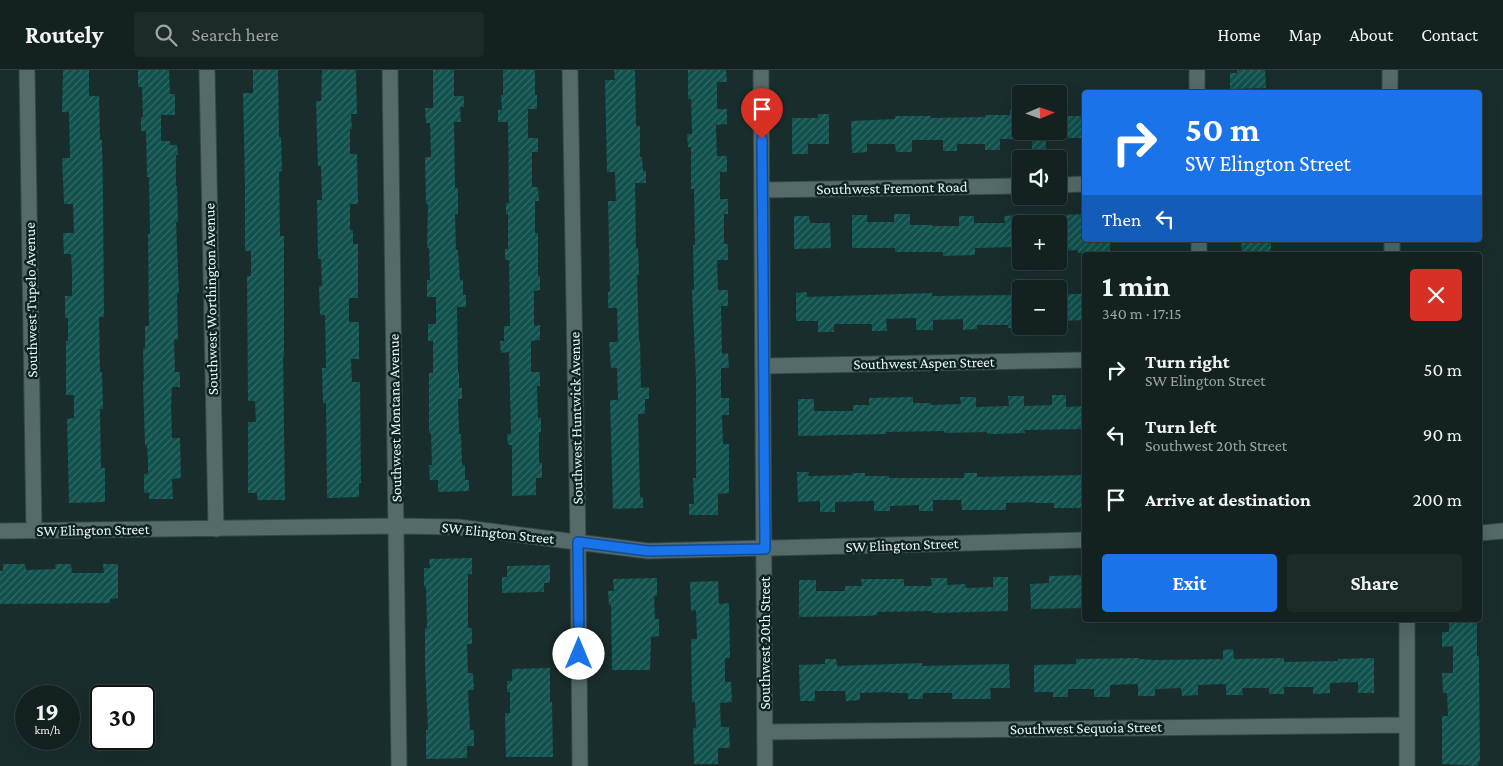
<!DOCTYPE html>
<meta charset="utf-8">
<style>
body{margin:0;font-family:"Crimson Pro",serif;background:#1c2a2a;color:#f1f3f6;height:100vh;display:flex;flex-direction:column;font-size:19px;white-space:nowrap}
*{box-sizing:border-box;margin:0}
p{font-size:16px;color:#9da4a5}
.icon{flex:none;width:28px;height:28px;fill:none;stroke:currentColor;stroke-width:2;stroke-linecap:round;stroke-linejoin:round}
.map{position:relative;flex:1;overflow:hidden}
.drawer{position:absolute;left:1082px;top:182px;width:400px;height:370px;display:flex;flex-direction:column;background:#132221;border-radius:5px;box-shadow:0 5px 20px #0002,0 0 0 1px #323f3f}
.drawer>*{flex:none}
.top-card{position:absolute;left:1082px;top:20px;width:400px;height:152px;border-radius:5px;box-shadow:0 5px 20px #0002,0 0 0 1px #323f3f;background:#1a73e8;color:#fff;overflow:hidden}
.needle{width:32px;rotate:88deg}
.buttons{position:absolute;left:1012px;top:15px;display:grid;gap:10px}
.buttons a{display:grid;place-items:center;width:55px;height:55px;border-radius:5px;background:#132221;box-shadow:0 5px 20px #0002,0 0 0 1px #323f3f;font-size:25px}
.speed{position:absolute;left:15px;top:615px;display:flex;gap:10px;font-size:25px;font-weight:700;text-align:center}
.speed>*{display:grid;place-content:center;width:65px;height:65px;border-radius:50%;background:#132221;box-shadow:0 5px 20px #0002,0 0 0 1px #323f3f;line-height:1}
.speed small{font-size:12px;font-weight:400}
.speed .limit{border:2px solid #111;border-radius:8px;background:#fff;color:#111}
.pin{position:absolute;display:grid;place-items:center;width:42px;height:42px;color:#fff;margin:-51px -21px;border-radius:50% 50% 50% 0;rotate:-45deg;box-shadow:0 0 5px #0007}
.pin .icon{rotate:45deg}
.me{position:absolute;width:55px;margin:-28px;rotate:0deg;stroke-linejoin:round;filter:drop-shadow(0 0 4px #0008)}
.turn{display:flex;align-items:center;gap:18px;height:105px;padding:0 20px;font-size:22px}
.turn .icon{width:65px;height:65px;stroke-width:2.5}
.turn b{display:block;font-size:35px;line-height:42px}
.then{display:flex;align-items:center;height:48px;padding:0 20px;background:#0003;gap:10px;font-size:19px}
.round{display:grid;place-items:center;flex:none;width:52px;height:52px;border-radius:5px;background:#1c2a2a}
.overview{display:flex;align-items:center;justify-content:space-between;height:85px;padding:0 20px}
h1{font-size:30px;font-weight:700;line-height:38px}
.cta{display:flex;gap:10px;margin-top:auto;padding:10px 20px}
.cta a{flex:1;height:58px;border-radius:5px;background:#1a73e8;color:#fff;font-size:20px;font-weight:700;line-height:58px;text-align:center}
.cta a+a{background:#1c2a2a;color:#f1f3f6}
ul{padding:0;list-style:none}
li{display:flex;align-items:center;gap:15px;height:65px;padding:0 20px}
li div{flex:1}
li b{display:block;font-size:19px}
li em{font-style:normal}
header{display:flex;align-items:center;gap:30px;box-sizing:border-box;height:70px;padding:0 25px;background:#132221;border-bottom:1px solid #323f3f}
header strong{font-size:24px}
nav{display:flex;gap:28px;margin-inline-start:auto;font-size:18px}
.search{width:350px;height:45px;background:#1c2a2a;display:flex;align-items:center;gap:12px;box-sizing:border-box;padding:0 18px;border-radius:5px;color:#9da4a5;font-size:19px}
.map>svg:first-child{display:block}
</style>
<header>
<strong>Routely</strong>
<div class="search"><svg class="icon" aria-label="search" viewBox="0 0 24 24"><circle cx="10" cy="10" r="6"/><path d="M15 15l6 6"/></svg>Search here</div>
<nav><a>Home</a><a>Map</a><a>About</a><a>Contact</a></nav>
</header>
<div class="map">
<svg width="1503" height="696" viewBox="0 0 1503 696">
<defs>
<pattern id="building-hatch" width="6" height="6" patternUnits="userSpaceOnUse" patternTransform="scale(1.25)"><rect width="6" height="6" fill="#11514e"/><path d="M-1 1l2-2M0 6l6-6M5 7l2-2" fill="none" stroke="#346b68"/></pattern>
</defs>
<rect width="100%" height="100%" fill="#192d2c"/>
<!-- building -->
<path fill="url(#building-hatch)" d="M 63,0 L 89,0 L 89,26 L 99,26 L 100,70 L 102,70 L 103,126 L 104,247 L 99,247 L 100,302 L 102,302 L 103,339 L 100,339 L 101,398 L 105,398 L 105,432 L 69,433 L 67,349 L 74,348 L 74,325 L 66,325 L 66,271 L 68,271 L 68,248 L 65,248 L 65,226 L 72,226 L 72,202 L 71,184 L 64,184 L 63,163 L 74,163 L 73,134 L 64,134 L 62,88 L 70,88 L 69,42 L 62,42 Z
M 138,0 L 169,0 L 170,24 L 175,24 L 175,45 L 161,45 L 161,71 L 170,71 L 170,75 L 177,75 L 178,85 L 176,85 L 176,116 L 177,116 L 178,152 L 176,152 L 179,223 L 177,223 L 178,270 L 174,269 L 175,302 L 180,302 L 180,317 L 172,317 L 171,337 L 172,368 L 180,368 L 181,408 L 172,409 L 173,429 L 149,429 L 149,422 L 144,423 L 144,404 L 148,404 L 148,392 L 147,375 L 145,375 L 143,311 L 144,311 L 143,278 L 145,278 L 145,256 L 149,256 L 148,164 L 150,164 L 149,107 L 147,107 L 146,61 L 141,61 L 141,47 L 143,47 L 142,17 L 138,17 Z
M 253,0 L 278,0 L 279,67 L 281,67 L 282,101 L 279,102 L 280,166 L 284,166 L 284,286 L 283,286 L 285,430 L 257,430 L 257,423 L 248,423 L 248,352 L 256,352 L 255,331 L 248,331 L 247,206 L 251,206 L 251,181 L 245,181 L 245,114 L 243,23 L 253,23 Z
M 322,0 L 356,0 L 357,44 L 351,44 L 352,59 L 350,59 L 350,84 L 357,84 L 358,134 L 350,134 L 350,160 L 353,160 L 353,174 L 358,174 L 358,228 L 349,228 L 349,252 L 359,252 L 359,289 L 351,289 L 352,312 L 360,312 L 361,413 L 359,413 L 359,427 L 327,428 L 326,333 L 323,333 L 322,298 L 326,298 L 325,245 L 320,245 L 319,216 L 322,216 L 321,189 L 318,189 L 317,130 L 322,130 L 321,96 L 318,96 L 316,31 L 321,31 Z
M 433,0 L 454,0 L 454,26 L 464,26 L 464,37 L 460,37 L 461,52 L 454,52 L 455,118 L 458,118 L 458,144 L 455,144 L 456,180 L 458,180 L 460,210 L 463,210 L 463,225 L 466,225 L 466,237 L 457,237 L 458,302 L 459,302 L 459,318 L 462,318 L 462,329 L 458,329 L 459,364 L 461,364 L 462,395 L 465,395 L 465,410 L 469,410 L 469,421 L 438,422 L 438,410 L 430,410 L 429,395 L 432,395 L 431,363 L 429,363 L 429,303 L 433,303 L 433,271 L 428,271 L 428,254 L 436,254 L 436,227 L 427,227 L 427,210 L 430,210 L 429,178 L 427,178 L 428,134 L 426,134 L 425,87 L 431,87 L 430,53 L 426,53 L 425,38 L 433,38 Z
M 503,0 L 535,0 L 535,25 L 537,25 L 537,39 L 528,39 L 528,68 L 538,68 L 538,82 L 532,82 L 532,117 L 538,117 L 539,131 L 535,131 L 535,163 L 538,163 L 538,206 L 540,206 L 540,220 L 534,221 L 534,256 L 540,255 L 540,270 L 531,271 L 531,302 L 540,302 L 540,316 L 537,316 L 538,348 L 541,348 L 541,362 L 539,362 L 539,393 L 542,393 L 542,408 L 536,408 L 536,425 L 512,426 L 512,375 L 508,375 L 507,364 L 511,364 L 509,282 L 501,283 L 500,271 L 504,271 L 504,256 L 510,256 L 509,190 L 505,190 L 505,179 L 508,179 L 508,144 L 506,144 L 506,133 L 509,133 L 508,52 L 498,52 L 498,40 L 502,40 L 501,25 L 503,25 Z
M 614,0 L 635,0 L 636,56 L 640,56 L 640,87 L 642,87 L 643,101 L 646,101 L 646,113 L 635,113 L 636,179 L 638,178 L 639,205 L 637,205 L 639,271 L 640,271 L 641,318 L 649,317 L 649,329 L 645,329 L 645,344 L 638,344 L 640,427 L 643,427 L 643,438 L 613,439 L 610,330 L 618,330 L 617,298 L 611,298 L 609,272 L 618,272 L 617,238 L 608,238 L 608,222 L 610,222 L 608,131 L 616,131 L 615,102 L 607,102 L 605,10 L 615,10 Z
M 688,0 L 726,0 L 727,12 L 717,12 L 717,39 L 727,39 L 727,54 L 716,55 L 717,86 L 727,86 L 727,102 L 720,102 L 720,129 L 728,129 L 728,144 L 724,144 L 724,174 L 728,174 L 728,190 L 717,190 L 718,220 L 728,220 L 728,236 L 721,236 L 722,284 L 728,283 L 729,298 L 721,298 L 721,328 L 729,328 L 729,345 L 722,345 L 723,374 L 729,374 L 729,423 L 718,424 L 718,445 L 689,445 L 689,434 L 694,434 L 693,408 L 696,408 L 696,309 L 692,220 L 694,220 L 693,175 L 695,175 L 694,119 L 691,119 L 691,77 L 688,77 L 687,64 L 692,64 L 691,29 L 688,29 Z
M 1237,0 L 1265,0 L 1266,18 L 1230,19 L 1230,3 L 1237,3 Z
M 1010,40 L 1021,40 L 1021,69 L 1000,69 L 1000,80 L 985,80 L 985,74 L 957,74 L 957,81 L 943,81 L 943,70 L 912,70 L 912,82 L 896,82 L 895,74 L 867,74 L 867,82 L 852,83 L 851,51 L 895,49 L 895,46 L 931,46 L 931,48 L 985,47 L 985,45 L 1010,45 Z
M 818,44 L 829,44 L 829,74 L 808,74 L 808,84 L 792,84 L 792,48 L 818,48 Z
M 1059,46 L 1085,46 L 1085,68 L 1059,68 Z
M 1032,61 L 1046,61 L 1046,79 L 1032,79 Z
M 894,144 L 910,144 L 910,155 L 932,155 L 932,156 L 959,156 L 959,146 L 974,146 L 974,153 L 1005,153 L 1004,146 L 1021,145 L 1021,177 L 975,178 L 975,185 L 943,186 L 943,182 L 895,182 L 895,178 L 852,178 L 852,145 L 867,145 L 867,152 L 894,152 Z
M 1085,144 L 1085,170 L 1110,170 L 1110,183 L 1078,183 L 1078,180 L 1059,181 L 1059,145 Z
M 794,146 L 809,146 L 810,153 L 830,153 L 831,178 L 794,179 Z
M 1241,170 L 1271,170 L 1271,185 L 1242,185 Z
M 807,222 L 807,227 L 932,223 L 932,226 L 1021,225 L 1021,258 L 1008,258 L 1008,255 L 977,255 L 977,259 L 963,260 L 963,249 L 933,250 L 933,260 L 916,260 L 916,248 L 886,249 L 887,261 L 872,261 L 872,254 L 834,254 L 834,262 L 818,262 L 818,251 L 796,251 L 796,223 Z
M 1059,224 L 1085,224 L 1085,250 L 1059,251 Z
M 1052,325 L 1066,325 L 1066,337 L 1085,336 L 1085,359 L 1024,360 L 1025,363 L 988,364 L 987,362 L 944,363 L 944,361 L 886,362 L 886,364 L 798,366 L 798,329 L 814,329 L 814,341 L 853,341 L 853,335 L 869,335 L 869,328 L 913,327 L 913,333 L 931,333 L 931,335 L 961,334 L 960,327 L 976,327 L 976,337 L 1009,336 L 1008,326 L 1024,326 L 1024,336 L 1052,335 Z
M 797,402 L 809,402 L 808,406 L 852,405 L 852,403 L 865,403 L 865,406 L 889,406 L 889,408 L 964,408 L 964,403 L 977,403 L 977,407 L 1085,405 L 1085,438 L 1054,438 L 1054,433 L 1035,433 L 1035,432 L 1006,433 L 1006,440 L 962,440 L 961,430 L 933,430 L 933,441 L 919,441 L 919,435 L 890,436 L 890,441 L 874,441 L 874,431 L 835,432 L 835,442 L 820,442 L 820,431 L 798,432 Z
M 472,488 L 472,504 L 468,504 L 468,558 L 472,558 L 472,574 L 467,574 L 468,603 L 473,603 L 474,620 L 468,620 L 470,660 L 474,660 L 474,676 L 467,676 L 467,688 L 426,689 L 426,660 L 428,660 L 425,594 L 425,558 L 427,558 L 426,516 L 424,517 L 424,498 L 430,498 L 429,489 Z
M 3,494 L 25,494 L 26,500 L 56,499 L 55,494 L 71,494 L 72,503 L 104,503 L 103,494 L 118,494 L 118,528 L 110,529 L 110,533 L 0,534 L 0,501 L 3,501 Z
M 550,495 L 550,513 L 544,513 L 544,522 L 502,523 L 502,507 L 507,507 L 507,496 Z
M 1085,505 L 1085,538 L 1031,539 L 1030,514 L 1049,513 L 1049,506 Z
M 993,507 L 1008,507 L 1008,541 L 932,543 L 932,541 L 877,542 L 877,545 L 867,546 L 799,547 L 799,510 L 816,510 L 816,521 L 845,521 L 845,516 L 862,516 L 861,509 L 904,509 L 904,516 L 932,516 L 931,508 L 947,508 L 947,515 L 965,514 L 966,518 L 993,517 Z
M 657,508 L 657,526 L 654,526 L 655,549 L 659,549 L 659,566 L 651,567 L 650,600 L 612,600 L 611,535 L 609,535 L 608,521 L 614,521 L 613,509 Z
M 718,511 L 719,534 L 729,533 L 730,588 L 725,588 L 725,612 L 731,612 L 732,632 L 720,633 L 721,657 L 729,657 L 730,678 L 718,678 L 718,694 L 694,694 L 693,658 L 696,658 L 695,632 L 692,632 L 691,569 L 697,569 L 696,540 L 691,541 L 690,512 Z
M 1449,550 L 1477,550 L 1477,586 L 1479,586 L 1479,604 L 1480,692 L 1478,692 L 1478,696 L 1442,694 L 1442,646 L 1448,646 L 1447,623 L 1443,623 L 1442,603 L 1453,603 L 1453,576 L 1442,577 L 1442,562 L 1449,562 Z
M 1233,579 L 1234,589 L 1284,588 L 1284,592 L 1338,591 L 1338,589 L 1374,588 L 1374,623 L 1358,623 L 1358,612 L 1330,613 L 1330,623 L 1313,624 L 1313,617 L 1284,617 L 1284,624 L 1269,624 L 1269,618 L 1242,618 L 1243,625 L 1226,625 L 1226,614 L 1198,615 L 1198,625 L 1182,626 L 1181,618 L 1155,619 L 1155,626 L 1138,626 L 1138,614 L 1110,615 L 1110,627 L 1094,627 L 1094,619 L 1068,619 L 1068,627 L 1053,627 L 1053,622 L 1034,622 L 1034,595 L 1076,594 L 1076,589 L 1139,588 L 1139,589 L 1154,590 L 1223,589 L 1223,580 Z
M 825,589 L 836,589 L 837,596 L 922,593 L 922,596 L 1009,594 L 1010,618 L 990,618 L 991,629 L 952,629 L 952,623 L 923,623 L 923,629 L 908,629 L 908,623 L 890,623 L 890,622 L 860,623 L 860,630 L 846,631 L 845,621 L 815,621 L 815,631 L 800,631 L 799,595 L 825,594 Z
M 550,598 L 550,632 L 552,632 L 553,687 L 506,687 L 505,643 L 510,643 L 510,622 L 507,622 L 507,611 L 512,611 L 512,599 Z"/>
<g fill="none" stroke-linecap="round" stroke-linejoin="round">
<defs>
<path id="street" d="M 27,0 L 34,461
M 207,0 L 216,459
M 390,0 L 399,696
M 570,0 L 578,472 L 580,696
M 761,0 L 765,696
M 1197,0 L 1197,22
M 1390,0 L 1390,22
M 1059,115 L 1085,114
M 762,120 L 1021,116
M 1199,170 L 1199,185
M 1392,170 L 1392,185
M 763,296 L 1085,290
M 0,461 L 396,456 L 458,457 L 648,481 L 1085,470
M 1480,463 L 1503,461
M 765,662 L 1407,655
M 1407,696 L 1407,550"/>
</defs>
<!-- street casing -->
<use href="#street" stroke="#364846" stroke-width="17"/>
<!-- street -->
<use href="#street" stroke="#556b69" stroke-width="15"/>
</g>
<g fill="none" stroke-linecap="round" stroke-linejoin="round">
<defs>
<path id="route" d="M 579,584 L 578,472 L 648,481 L 765,479 L 762,69"/>
</defs>
<!-- route casing -->
<use href="#route" stroke="#114b97" stroke-width="12"/>
<!-- route -->
<use href="#route" stroke="#1a73e8" stroke-width="9"/>
</g>
<g text-anchor="middle" dominant-baseline="central" stroke-width="5" stroke-linejoin="round" paint-order="stroke">
<!-- street labels -->
<g font-size="15" fill="#eaf7f6" stroke="#0f2422">
<text transform="translate(892 118) rotate(-1)">Southwest Fremont Road</text>
<text transform="translate(211 229) rotate(-91)">Southwest Worthington Avenue</text>
<text transform="translate(31 230) rotate(-91)">Southwest Tupelo Avenue</text>
<text transform="translate(924 293) rotate(-1)">Southwest Aspen Street</text>
<text transform="translate(395 348) rotate(-91)">Southwest Montana Avenue</text>
<text transform="translate(576 348) rotate(-91)">Southwest Huntwick Avenue</text>
<text transform="translate(93 460) rotate(-1)">SW Elington Street</text>
<text transform="translate(498 463) rotate(6)">SW Elington Street</text>
<text transform="translate(902 475) rotate(-2)">SW Elington Street</text>
<text transform="translate(765 573) rotate(-90)">Southwest 20th Street</text>
<text transform="translate(1086 658) rotate(-1)">Southwest Sequoia Street</text>
</g>
</g>
</svg>
<div class="buttons">
<a><svg class="needle" viewBox="-14 -14 28 28"><path d="M0-13l5 13h-10z" fill="#e53935"/><path d="M0 13l5-13h-10z" fill="#9da4a5"/></svg></a>
<a><svg class="icon" aria-label="sound" viewBox="0 0 24 24"><path d="M4 9h4l5-4v14l-5-4H4zM17 9q2 3 0 6"/></svg></a>
<a>+</a>
<a>−</a>
</div>
<div class="speed"><div>19<small>km/h</small></div><div class="limit">30</div></div>
<div class="pin" style="left:762px;top:69px;background:#d93025"><svg class="icon" aria-label="arrive" viewBox="0 0 24 24"><path d="M6 21V4h12l-3 4 3 4H6"/></svg></div>
<svg class="me" style="left:579px;top:584px" viewBox="-20 -20 40 40"><circle r="19" fill="#fff"/><path d="M0-13L10 11 0 6-10 11z" fill="#1a73e8"/></svg>
<div class="top-card">
<div class="turn"><svg class="icon" aria-label="right" viewBox="0 0 24 24"><path d="M7 20v-9h11M14 6l5 5-5 5"/></svg><div><b>50 m</b>SW Elington Street</div></div>
<div class="then">Then<svg class="icon" aria-label="left" viewBox="0 0 24 24"><path d="M17 20v-9H6M10 6l-5 5 5 5"/></svg></div>
</div>
<section class="drawer">
<div class="overview"><div><h1>1 min</h1><p>340 m · 17:15</p></div><a class="round" style="background:#d93025;color:#fff"><svg class="icon" aria-label="close" viewBox="0 0 24 24"><path d="M6 6l12 12M18 6L6 18"/></svg></a></div>
<ul>
<li><svg class="icon" aria-label="right" viewBox="0 0 24 24"><path d="M7 20v-9h11M14 6l5 5-5 5"/></svg><div><b>Turn right</b><p>SW Elington Street</p></div><em>50 m</em></li>
<li><svg class="icon" aria-label="left" viewBox="0 0 24 24"><path d="M17 20v-9H6M10 6l-5 5 5 5"/></svg><div><b>Turn left</b><p>Southwest 20th Street</p></div><em>90 m</em></li>
<li><svg class="icon" aria-label="arrive" viewBox="0 0 24 24"><path d="M6 21V4h12l-3 4 3 4H6"/></svg><div><b>Arrive at destination</b></div><em>200 m</em></li>
</ul>
<div class="cta"><a>Exit</a><a>Share</a></div>
</section>
</div>
